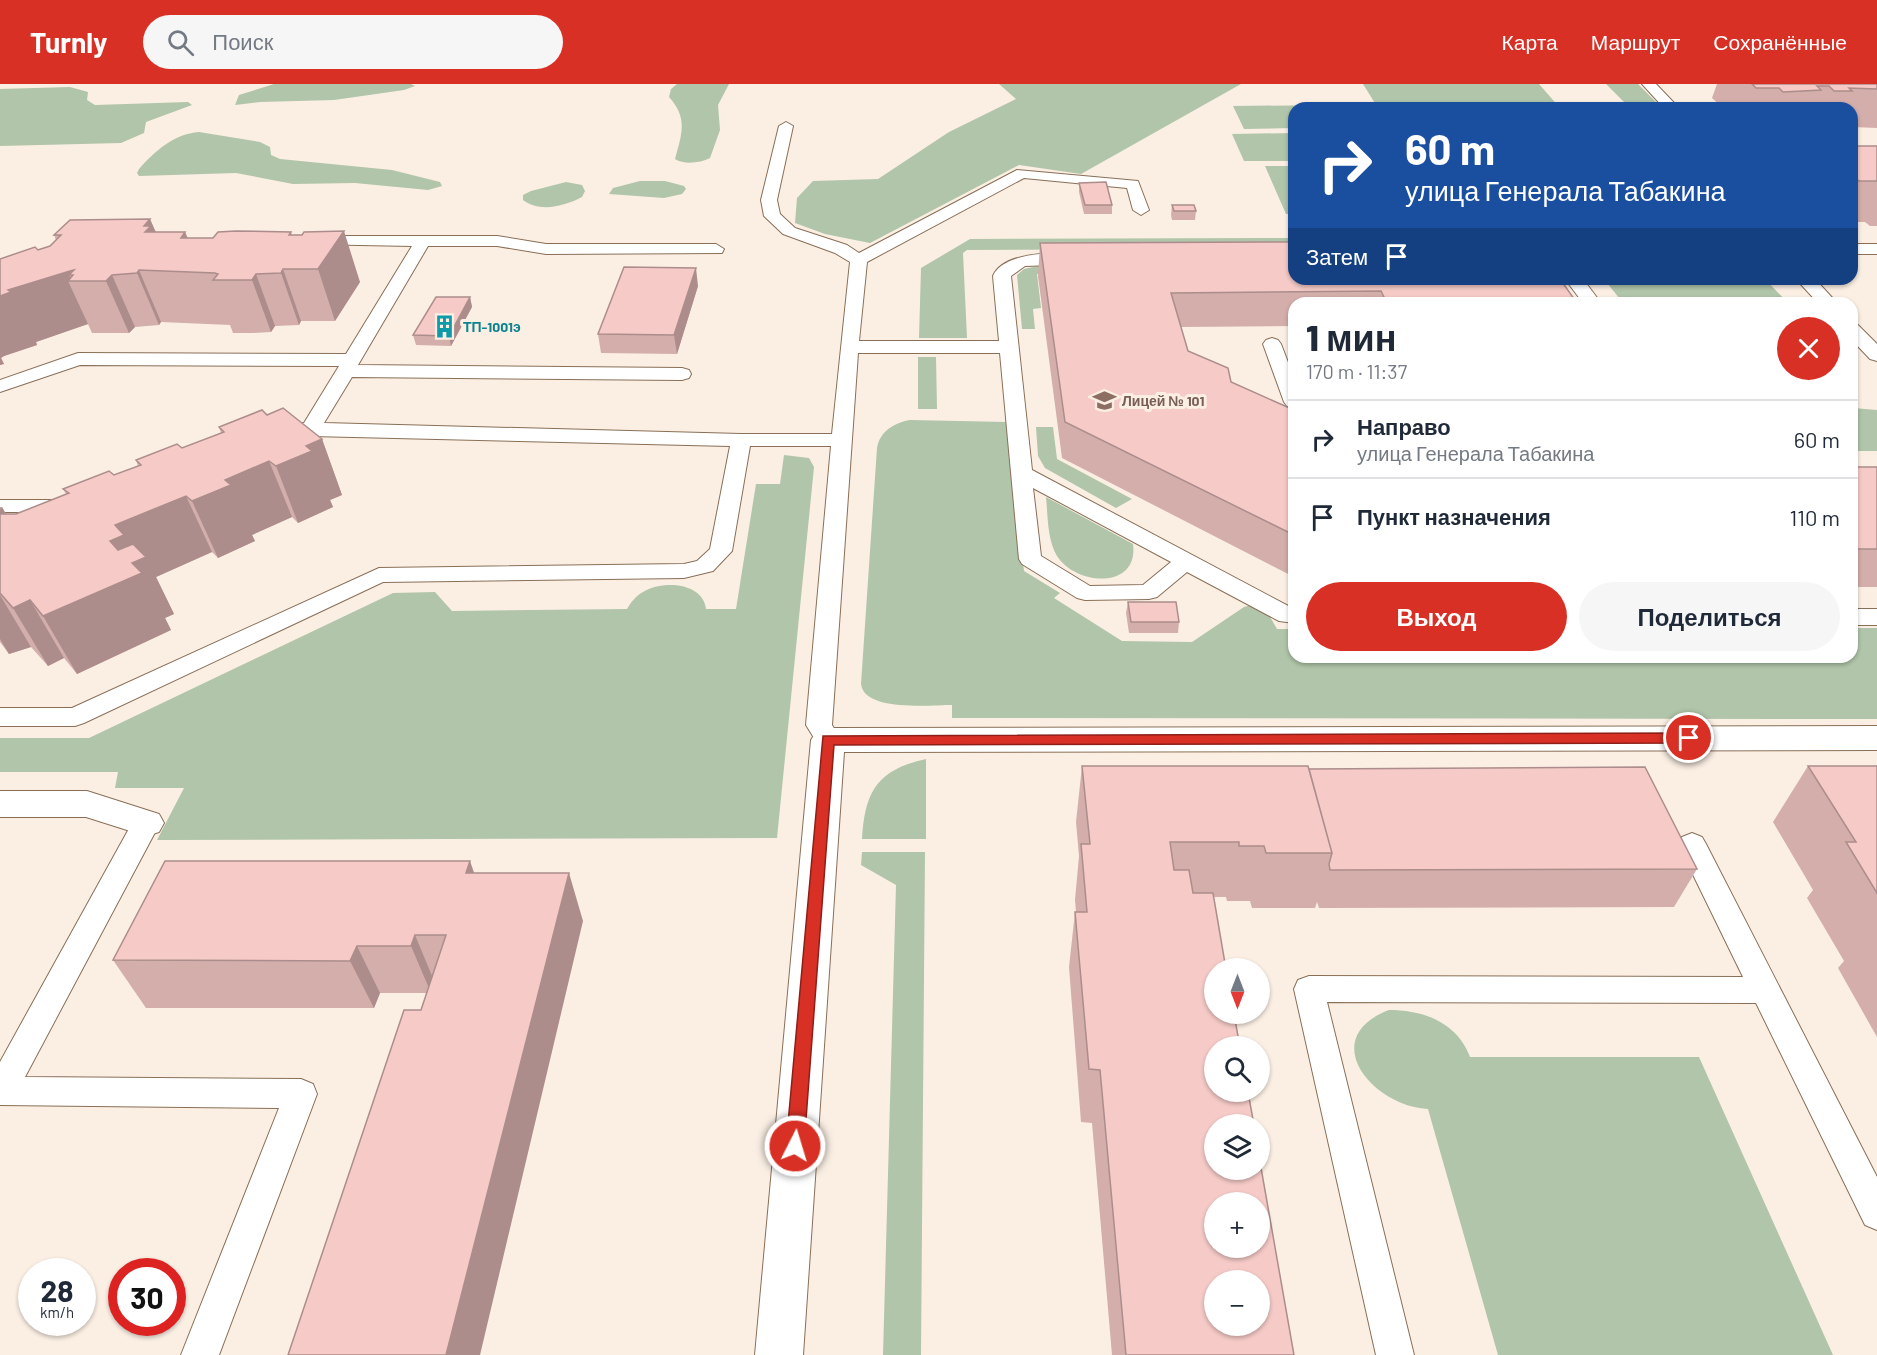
<!DOCTYPE html>
<html lang="ru">
<meta charset="utf-8">
<style>
body{margin:0;font-family:Barlow,sans-serif;background:#f6f6f7;color:#1f2937;height:100vh;display:flex;flex-direction:column;font-size:22px;white-space:nowrap}
*{box-sizing:border-box;margin:0}
p{font-size:20px;color:#747a83}
.icon{flex:none;width:33px;height:33px;fill:none;stroke:currentColor;stroke-width:2;stroke-linecap:round;stroke-linejoin:round}
.map{position:relative;flex:1;overflow:hidden}
.side{position:absolute;left:1288px;top:213px;width:570px;height:366px;display:flex;flex-direction:column;background:#fff;border-radius:18px;box-shadow:0 2px 4px #0004}
.side>*{flex:none}
.top-card{position:absolute;left:1288px;top:18px;width:570px;height:183px;border-radius:18px;box-shadow:0 2px 4px #0004;background:#1a4fa0;color:#fff;overflow:hidden}
.needle{width:39px;rotate:180deg}
.fabs{position:absolute;left:1204px;top:874px;display:grid;gap:12px}
.fabs a{display:grid;place-items:center;width:66px;height:66px;border-radius:50%;background:#fff;box-shadow:0 2px 4px #0004;font-size:30px}
.speed{position:absolute;left:18px;top:1174px;display:flex;gap:12px;font-size:30px;font-weight:700;text-align:center}
.speed>*{display:grid;place-content:center;width:78px;height:78px;border-radius:50%;background:#fff;box-shadow:0 2px 4px #0004;line-height:1}
.speed small{font-size:15px;font-weight:400}
.speed .limit{border:9px solid #d22;background:#fff;color:#111}
.pin{position:absolute;display:grid;place-items:center;width:51px;height:51px;color:#fff;margin:-26px;border:3px solid #fff;border-radius:50%;box-shadow:0 2px 6px #0007}
.me{position:absolute;width:66px;margin:-33px;rotate:5deg;stroke-linejoin:round;filter:drop-shadow(0 0 4px #0008)}
.turn{display:flex;align-items:center;gap:21px;height:126px;padding:0 18px;font-size:27px}
.turn .icon{width:78px;height:78px;stroke-width:2.5}
.turn b{display:block;font-size:42px;line-height:51px}
.then{display:flex;align-items:center;height:57px;padding:0 18px;background:#0003;gap:12px;font-size:22px}
.round{display:grid;place-items:center;flex:none;width:63px;height:63px;border-radius:32px;background:#f6f6f7}
.head{display:flex;align-items:center;justify-content:space-between;height:102px;padding:0 18px}
h1{font-size:36px;font-weight:800;line-height:45px}
.primary-button{display:flex;gap:12px;margin-top:auto;padding:12px 18px}
.primary-button a{flex:1;height:69px;border-radius:36px;background:#d93025;color:#fff;font-size:24px;font-weight:800;line-height:69px;text-align:center}
.primary-button a+a{background:#f6f6f7;color:#1f2937}
ul{padding:0;list-style:none}
li{display:flex;align-items:center;gap:18px;height:78px;padding:0 18px;border-top:2px solid #e0e1e3}
li div{flex:1}
li b{display:block;font-size:22px}
li em{font-style:normal}
header{display:flex;align-items:center;gap:36px;box-sizing:border-box;height:84px;padding:0 30px;background:#d93025;color:#fff}
header strong{font-size:28px}
nav{display:flex;gap:33px;margin-inline-start:auto;font-size:21px}
.search{width:420px;height:54px;background:#f6f6f7;display:flex;align-items:center;gap:15px;box-sizing:border-box;padding:0 21px;border-radius:33px;color:#747a83;font-size:22px}
.map>svg:first-child{display:block}
</style>
<header>
<strong>Turnly</strong>
<div class="search"><svg class="icon" aria-label="search" viewBox="0 0 24 24"><circle cx="10" cy="10" r="6"/><path d="M15 15l6 6"/></svg>Поиск</div>
<nav><a>Карта</a><a>Маршрут</a><a>Сохранённые</a></nav>
</header>
<div class="map">
<svg width="1877" height="1271" viewBox="0 0 1877 1271">
<rect width="100%" height="100%" fill="#fbefe4"/>
<!-- green -->
<path fill="#b0c5a9" d="M 274,0 L 411,0 L 415,2 L 404,6 L 334,16 L 260,18 L 235,21 L 239,11 Z
M 677,0 L 729,0 L 718,21 L 720,46 L 710,74 C 700,79 684,81 675,75 C 682,49 688,34 669,13 L 671,5 Z
M 999,0 L 1241,0 L 1081,90 L 1019,81 L 870,159 L 825,150 L 795,139 L 797,114 L 813,97 L 878,95 L 949,48 L 1016,15 Z
M 1363,0 L 1539,0 L 1560,24 L 1378,24 Z
M 1606,0 L 1638,0 L 1662,24 L 1630,24 Z
M 70,3 L 88,8 L 87,16 L 95,21 L 188,18 L 192,21 L 146,38 L 144,49 L 121,59 L 0,62 L 0,5 Z
M 1334,21 L 1336,24 L 1294,24 L 1294,44 L 1244,45 L 1233,22 Z
M 199,48 L 260,58 L 270,63 L 271,71 L 280,75 L 392,86 L 440,98 L 442,102 L 428,106 L 355,99 L 293,100 L 236,89 L 139,92 L 137,89 L 139,85 C 155,67 174,50 199,48 Z
M 1294,49 L 1294,77 L 1244,77 L 1232,50 Z
M 1265,82 L 1294,82 L 1294,130 L 1286,130 Z
M 640,97 L 665,97 L 684,102 L 686,105 L 682,110 L 664,114 L 609,110 L 613,104 Z
M 566,98 L 582,101 L 585,107 L 582,113 C 565,122 540,129 523,116 L 523,111 L 531,107 Z
M 1294,154 L 1294,165 L 967,166 L 963,169 L 967,254 L 919,254 L 921,184 L 970,155 Z
M 1042,181 L 1294,181 L 1037,190 L 1041,224 L 1033,225 L 1035,245 L 1022,245 L 1017,191 L 1024,185 Z
M 1604,195 L 1765,195 L 1788,219 L 1623,219 Z
M 918,273 L 936,273 L 937,325 L 918,325 Z
M 1853,324 L 1877,326 L 1877,367 L 1853,367 Z
M 910,336 L 1007,338 L 1024,487 L 1060,509 L 1054,514 L 1122,557 L 1192,558 L 1244,523 L 1251,521 L 1269,531 L 1277,545 L 1294,545 L 1294,573 L 1852,573 L 1853,544 L 1877,544 L 1877,635 L 952,634 L 952,621 C 931,621 864,628 861,600 L 877,364 C 880,347 894,339 910,336 Z
M 1036,343 L 1053,343 L 1057,375 L 1132,415 L 1116,424 L 1045,384 L 1038,372 Z
M 784,371 L 809,374 L 814,383 L 777,754 L 157,756 L 184,704 L 115,704 L 118,688 L 0,688 L 0,654 L 89,654 L 393,509 L 435,508 L 452,527 L 627,525 C 631,518 636,512 643,508 C 662,496 703,498 706,525 L 736,525 L 756,400 L 780,400 Z
M 1046,413 L 1133,460 C 1139,506 1076,502 1057,472 C 1047,455 1048,432 1046,413 Z
M 926,675 L 926,755 L 862,755 C 865,707 877,686 926,675 Z
M 862,768 L 925,768 L 921,1271 L 883,1271 L 896,801 L 861,781 Z
M 1389,926 C 1423,926 1457,938 1470,973 L 1699,973 L 1833,1271 L 1498,1271 L 1428,1025 C 1372,1022 1316,954 1389,926 Z"/>
<g fill="none" stroke-linecap="round" stroke-linejoin="round">
<defs>
<path id="lane" d="M 1642,0 L 1656,0 L 1679,24 L 1664,24 Z
M 786,38 L 793,42 L 777,116 L 780,130 L 795,144 L 847,161 L 859,169 L 1017,86 L 1138,97 L 1149,126 L 1141,131 L 1133,126 L 1127,104 L 1024,94 L 867,178 L 859,257 L 999,257 L 993,192 C 1003,168 1056,167 1078,172 L 1080,176 L 1078,180 L 1025,182 L 1011,192 L 1032,386 L 1294,525 L 1294,539 L 1279,537 L 1187,488 L 1157,513 L 1149,515 L 1085,516 L 1077,514 L 1022,480 L 1019,475 L 1000,269 L 858,269 L 832,641 L 841,656 L 837,662 L 828,665 L 819,662 L 806,641 L 831,362 L 750,362 L 732,467 L 713,487 L 684,494 L 383,498 L 84,639 L 75,642 L 0,642 L 0,624 L 72,624 L 379,484 L 684,480 L 697,477 L 710,465 L 730,362 L 269,351 L 266,347 L 269,343 L 304,339 L 339,282 L 80,281 L 0,308 L 0,296 L 78,269 L 346,270 L 412,162 L 307,160 L 305,157 L 307,154 L 313,152 L 497,152 L 546,160 L 716,160 L 724,165 L 722,169 L 546,170 L 497,162 L 428,162 L 358,281 L 682,284 L 689,286 L 691,290 L 689,294 L 682,296 L 352,293 L 324,339 L 741,350 L 832,350 L 850,178 L 835,169 L 783,150 L 764,132 L 761,116 L 779,42 ZM 1033,404 L 1171,478 L 1143,501 L 1090,502 L 1041,472 Z
M 1852,160 L 1877,160 L 1877,170 L 1852,170 Z
M 1565,195 L 1583,195 L 1601,219 L 1583,219 Z
M 1796,195 L 1815,195 L 1837,219 L 1818,219 Z
M 1852,240 L 1858,241 L 1877,260 L 1877,277 L 1870,275 L 1852,256 Z
M 1272,254 L 1278,256 L 1281,260 L 1294,294 L 1294,324 L 1287,322 L 1284,318 L 1263,260 L 1266,256 Z
M 0,416 L 70,416 L 78,417 L 81,422 L 78,427 L 70,428 L 0,428 Z
M 1852,525 L 1877,525 L 1877,541 L 1852,541 Z
M 146,729 L 156,732 L 160,739 L 25,993 L 301,995 L 313,1000 L 317,1010 L 219,1271 L 181,1271 L 279,1024 L 0,1021 L 0,978 L 136,732 Z
M 1692,749 L 1702,753 L 1706,760 L 1877,1093 L 1877,1146 L 1865,1141 L 1756,919 L 1327,918 L 1414,1271 L 1376,1271 L 1294,905 L 1298,896 L 1309,892 L 1743,893 L 1678,760 L 1682,753 Z"/>
<path id="street" d="M 1877,642 L 1877,666 L 844,668 L 803,1271 L 755,1271 L 811,656 L 816,648 L 828,644 Z
M 0,707 L 87,707 L 159,730 L 164,739 L 159,748 L 146,752 L 86,733 L 0,733 Z"/>
</defs>
<!-- lane casing -->
<use href="#lane" stroke="#896f57" stroke-width="2"/>
<!-- street casing -->
<use href="#street" stroke="#896f57" stroke-width="2"/>
<!-- lane -->
<use href="#lane" fill="#fff" fill-rule="evenodd"/>
<!-- street -->
<use href="#street" fill="#fff" fill-rule="evenodd"/>
</g>
<!-- wall -->
<path fill="#d3aeab" d="M 1717,0 L 1877,0 L 1877,44 L 1852,43 L 1852,24 L 1723,24 L 1712,14 Z
M 1852,62 L 1877,62 L 1877,142 L 1870,142 L 1865,138 L 1852,138 Z
M 1079,99 L 1112,121 L 1112,130 L 1084,130 L 1079,108 Z
M 1172,121 L 1196,127 L 1195,136 L 1172,136 L 1171,131 Z
M 150,135 L 156,148 L 185,148 L 188,154 L 213,154 L 291,148 L 292,151 L 360,198 L 335,237 L 301,237 L 299,241 L 275,242 L 271,248 L 252,249 L 233,249 L 230,241 L 161,238 L 159,241 L 135,243 L 129,249 L 92,249 L 88,240 L 36,258 L 37,261 L 4,272 L 1,274 L 4,280 L 0,281 L 0,175 L 50,162 L 56,156 L 54,151 Z
M 1040,159 L 1577,219 L 1294,219 L 1294,242 L 1181,243 L 1188,267 L 1231,298 L 1294,326 L 1294,493 L 1062,374 L 1038,192 Z
M 698,202 L 677,270 L 601,269 L 598,250 Z
M 470,213 L 472,223 L 451,262 L 416,261 L 413,251 Z
M 219,343 L 322,355 L 342,411 L 330,416 L 333,423 L 298,439 L 292,433 L 252,451 L 255,457 L 218,474 L 212,468 L 156,493 L 174,530 L 165,534 L 171,546 L 77,590 L 64,574 L 48,582 L 31,563 L 9,570 L 0,558 L 0,423 L 2,423 L 6,430 L 16,430 L 66,410 L 63,405 L 114,391 L 138,382 L 136,376 L 182,364 L 221,349 Z
M 1852,383 L 1877,383 L 1877,503 L 1852,503 Z
M 1128,518 L 1179,538 L 1178,549 L 1129,549 L 1126,529 Z
M 1082,682 L 1309,685 L 1697,785 L 1674,823 L 1319,824 L 1317,818 L 1315,824 L 1252,824 L 1250,817 L 1227,817 L 1226,813 L 1213,813 L 1294,1271 L 1112,1271 L 1092,1039 L 1081,1038 L 1069,883 L 1075,828 L 1076,828 L 1075,816 L 1079,772 L 1076,738 Z
M 1808,682 L 1877,682 L 1877,953 L 1838,884 L 1844,877 L 1807,814 L 1813,806 L 1773,738 Z
M 474,789 L 583,837 L 421,926 L 427,909 L 380,909 L 374,924 L 146,924 L 113,876 Z"/>
<!-- shaded-wall -->
<path fill="#ac8d8b" d="M 150,135 L 171,185 L 145,148 L 144,142 Z
M 344,147 L 360,198 L 335,237 L 318,185 Z
M 185,148 L 201,189 L 181,154 Z
M 696,184 L 698,202 L 677,270 L 674,251 Z
M 283,185 L 301,237 L 299,241 L 281,189 Z
M 139,186 L 161,238 L 159,241 L 137,189 Z
M 70,187 L 72,191 L 69,191 L 72,197 L 68,197 L 88,240 L 36,258 L 37,261 L 4,272 L 1,274 L 4,280 L 0,281 L 0,212 L 8,206 Z
M 256,190 L 275,242 L 271,248 L 252,196 Z
M 112,191 L 135,243 L 129,249 L 106,197 Z
M 470,213 L 472,223 L 451,262 L 449,252 Z
M 322,355 L 342,411 L 330,416 L 333,423 L 298,439 L 276,382 L 306,362 Z
M 269,377 L 292,433 L 252,451 L 255,457 L 218,474 L 192,417 L 225,396 Z
M 186,412 L 212,468 L 156,493 L 174,530 L 165,534 L 171,546 L 77,590 L 43,532 L 110,457 L 115,441 Z
M 2,423 L 34,480 L 0,437 L 0,425 Z
M 0,511 L 31,563 L 9,570 L 0,555 Z
M 30,516 L 64,574 L 48,582 L 13,524 Z
M 470,777 L 487,826 L 466,789 Z
M 569,789 L 583,837 L 480,1271 L 446,1271 Z
M 415,851 L 435,899 L 431,909 L 411,862 Z
M 357,862 L 380,909 L 374,924 L 350,877 Z"/>
<!-- building -->
<path fill="#f5cac7" stroke="#ac8d8b" stroke-width="1.5" fill-rule="evenodd" d="M 1752,0 L 1877,0 L 1877,5 L 1849,4 L 1852,7 L 1834,7 L 1829,2 L 1817,2 L 1821,6 L 1783,8 L 1779,4 L 1756,4 Z
M 1852,62 L 1877,62 L 1877,97 L 1859,97 L 1852,91 Z
M 1106,98 L 1112,121 L 1085,121 L 1079,99 Z
M 1172,121 L 1194,121 L 1196,127 L 1174,127 Z
M 150,135 L 144,142 L 151,142 L 145,148 L 185,148 L 181,154 L 213,154 L 218,148 L 236,147 L 291,148 L 289,151 L 302,151 L 304,148 L 344,147 L 318,185 L 283,185 L 281,189 L 256,190 L 252,196 L 213,196 L 218,190 L 215,189 L 139,186 L 137,189 L 112,191 L 106,197 L 68,197 L 73,191 L 69,191 L 74,186 L 70,187 L 8,206 L 11,208 L 0,212 L 0,175 L 35,163 L 38,166 L 50,162 L 61,151 L 54,151 L 70,136 Z
M 1294,158 L 1294,195 L 1560,195 L 1577,219 L 1387,219 L 1381,207 L 1171,209 L 1188,267 L 1228,284 L 1231,298 L 1294,326 L 1294,451 L 1065,338 L 1040,159 Z
M 624,183 L 696,184 L 674,251 L 598,250 Z
M 436,213 L 470,213 L 449,252 L 413,251 Z
M 283,324 L 322,355 L 306,362 L 312,367 L 276,382 L 269,377 L 225,396 L 231,401 L 192,417 L 186,412 L 115,441 L 124,451 L 110,457 L 118,466 L 133,460 L 146,473 L 132,479 L 142,489 L 43,532 L 30,516 L 13,524 L 0,509 L 0,430 L 16,430 L 69,409 L 63,405 L 109,387 L 114,391 L 141,381 L 136,376 L 177,360 L 182,364 L 224,348 L 219,343 L 262,326 L 267,331 Z
M 1852,383 L 1877,383 L 1877,465 L 1852,465 Z
M 1128,518 L 1176,518 L 1179,538 L 1131,538 Z
M 1082,682 L 1308,682 L 1332,769 L 1266,769 L 1264,762 L 1239,762 L 1239,758 L 1170,758 L 1174,786 L 1189,786 L 1193,809 L 1213,809 L 1226,885 L 1215,885 L 1215,930 L 1234,930 L 1240,963 L 1215,963 L 1215,1008 L 1248,1008 L 1254,1041 L 1215,1041 L 1215,1086 L 1260,1086 L 1260,1078 L 1294,1271 L 1126,1271 L 1100,986 L 1089,985 L 1075,828 L 1087,828 L 1081,760 L 1090,760 ZM 1215,1119 L 1260,1119 L 1260,1164 L 1215,1164 ZM 1215,1197 L 1260,1197 L 1260,1242 L 1215,1242 Z
M 1808,682 L 1877,682 L 1877,809 L 1846,758 L 1856,758 Z
M 1645,683 L 1697,785 L 1330,786 L 1329,780 L 1332,769 L 1309,685 Z
M 165,777 L 470,777 L 466,789 L 569,789 L 446,1271 L 288,1271 L 404,926 L 421,926 L 446,851 L 415,851 L 411,862 L 357,862 L 350,877 L 113,876 Z"/>
<!-- route -->
<path fill="#d93025" stroke="#8d1f18" stroke-width="1.5" d="M 1689,649 L 1696,654 L 1689,659 L 834,661 L 804,1062 L 802,1068 L 795,1071 L 789,1068 L 786,1062 L 823,652 Z"/>
<!-- icons -->
<defs>
<symbol id="building-bare" viewBox="-9 -9 18 18"><path d="M-4-6H4V6H1V3H-1V6H-4ZM-2.5-4.3h1.7v1.8h-1.7ZM.8-4.3h1.7v1.8H.8ZM-2.5-1h1.7V.8h-1.7ZM.8-1h1.7V.8H.8Z" fill="#0f9aa8" stroke="#fbefe4" stroke-width="2.5" paint-order="stroke"/></symbol>
<symbol id="school-bare" viewBox="-9 -9 18 18"><path d="M0-5L7-2L0 1L-7-2ZM-4 1L0 2.5L4 1V4Q0 6-4 4Z" fill="#8d6e63" stroke="#fbefe4" stroke-width="2.5" paint-order="stroke"/></symbol>
</defs>
<g fill-rule="evenodd">
<use href="#building-bare" x="428" y="226" width="33" height="33"/>
<use href="#school-bare" x="1088" y="300" width="33" height="33"/>
</g>
<g text-anchor="middle" dominant-baseline="central" stroke-width="6" stroke-linejoin="round" paint-order="stroke">
<!-- far-culture labels -->
<g font-size="14" font-weight="bold" fill="#0d838f" stroke="#fbefe4" text-anchor="start">
<text x="463" y="242">ТП-1001э</text>
</g>
<!-- far-education labels -->
<g font-size="14" font-weight="bold" fill="#785e54" stroke="#fbefe4" text-anchor="start">
<text x="1122" y="316">Лицей № 101</text>
</g>
</g>
</svg>
<div class="fabs">
<a><svg class="needle" viewBox="-14 -14 28 28"><path d="M0-13l5 13h-10z" fill="#e53935"/><path d="M0 13l5-13h-10z" fill="#747a83"/></svg></a>
<a><svg class="icon" aria-label="search" viewBox="0 0 24 24"><circle cx="10" cy="10" r="6"/><path d="M15 15l6 6"/></svg></a>
<a><svg class="icon" aria-label="layers" viewBox="0 0 24 24"><path d="M12 4l9 5-9 5-9-5zM3 14l9 5 9-5"/></svg></a>
<a>+</a>
<a>−</a>
</div>
<div class="speed"><div>28<small>km/h</small></div><div class="limit">30</div></div>
<div class="pin" style="left:1689px;top:654px;background:#d93025"><svg class="icon" aria-label="arrive" viewBox="0 0 24 24"><path d="M6 21V4h12l-3 4 3 4H6"/></svg></div>
<svg class="me" style="left:795px;top:1062px" viewBox="-20 -20 40 40"><circle r="17" fill="#d93025" stroke="#fff" stroke-width="3"/><path d="M0-11L8 9 0 5-8 9z" fill="#fff"/></svg>
<div class="top-card">
<div class="turn"><svg class="icon" aria-label="right" viewBox="0 0 24 24"><path d="M7 20v-9h11M14 6l5 5-5 5"/></svg><div><b>60 m</b>улица Генерала Табакина</div></div>
<div class="then">Затем<svg class="icon" aria-label="arrive" viewBox="0 0 24 24"><path d="M6 21V4h12l-3 4 3 4H6"/></svg></div>
</div>
<section class="side">
<div class="head"><div><h1>1 мин</h1><p>170 m · 11:37</p></div><a class="round" style="background:#d93025;color:#fff"><svg class="icon" aria-label="close" viewBox="0 0 24 24"><path d="M6 6l12 12M18 6L6 18"/></svg></a></div>
<ul>
<li><svg class="icon" aria-label="right" viewBox="0 0 24 24"><path d="M7 20v-9h11M14 6l5 5-5 5"/></svg><div><b>Направо</b><p>улица Генерала Табакина</p></div><em>60 m</em></li>
<li><svg class="icon" aria-label="arrive" viewBox="0 0 24 24"><path d="M6 21V4h12l-3 4 3 4H6"/></svg><div><b>Пункт назначения</b></div><em>110 m</em></li>
</ul>
<div class="primary-button"><a>Выход</a><a>Поделиться</a></div>
</section>
</div>
